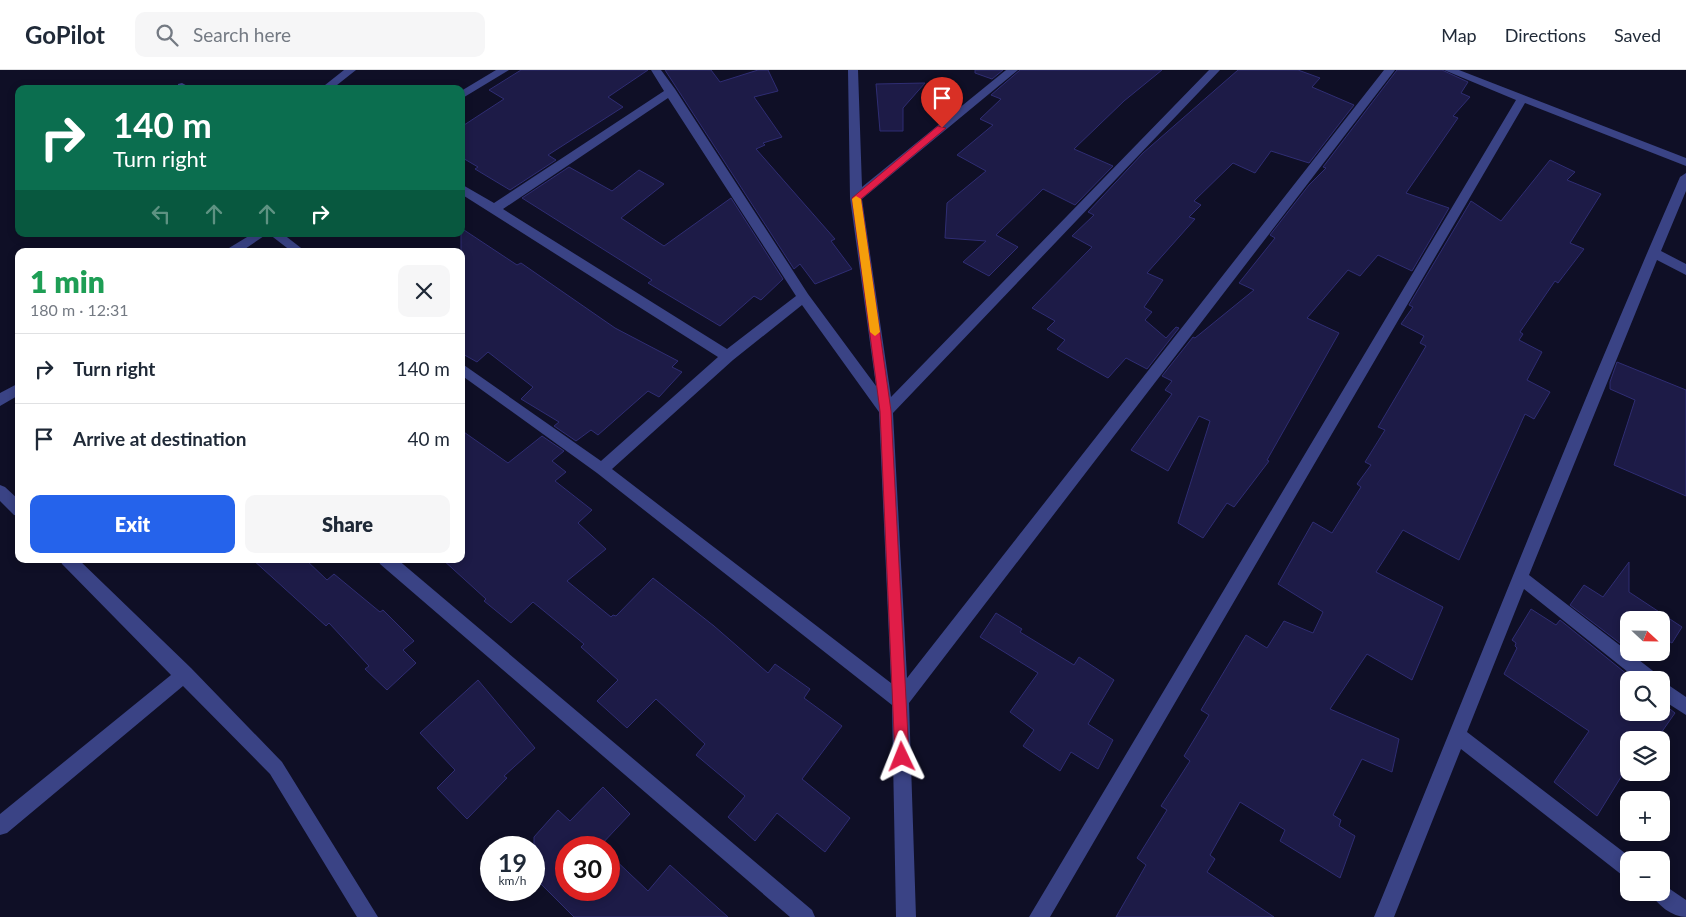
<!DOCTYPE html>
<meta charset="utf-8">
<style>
body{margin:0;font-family:Lato,sans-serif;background:#f6f6f7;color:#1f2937;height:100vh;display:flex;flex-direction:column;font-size:19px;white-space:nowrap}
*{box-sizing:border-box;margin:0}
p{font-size:16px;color:#747a83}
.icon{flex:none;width:28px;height:28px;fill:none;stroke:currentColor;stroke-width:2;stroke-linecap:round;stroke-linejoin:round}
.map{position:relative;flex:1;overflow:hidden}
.drawer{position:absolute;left:15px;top:178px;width:450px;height:315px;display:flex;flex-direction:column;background:#fff;border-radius:10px;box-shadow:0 2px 8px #0003}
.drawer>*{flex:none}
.banner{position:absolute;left:15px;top:15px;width:450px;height:152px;border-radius:10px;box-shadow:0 2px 8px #0003;background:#0b6e4f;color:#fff;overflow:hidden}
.needle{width:32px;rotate:112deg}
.controls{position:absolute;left:1620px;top:541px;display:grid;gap:10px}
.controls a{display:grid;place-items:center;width:50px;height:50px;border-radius:10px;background:#fff;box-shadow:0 2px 8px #0003;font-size:25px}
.speed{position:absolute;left:480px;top:766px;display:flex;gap:10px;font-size:25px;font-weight:700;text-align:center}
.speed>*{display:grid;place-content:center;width:65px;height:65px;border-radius:50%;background:#fff;box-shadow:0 2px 8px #0003;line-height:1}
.speed small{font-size:12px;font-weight:400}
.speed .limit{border:8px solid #d22;background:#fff;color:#111}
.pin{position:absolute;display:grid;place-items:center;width:42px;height:42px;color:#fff;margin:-51px -21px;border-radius:50% 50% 50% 0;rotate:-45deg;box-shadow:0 0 5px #0007}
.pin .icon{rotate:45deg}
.me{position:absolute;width:55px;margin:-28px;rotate:358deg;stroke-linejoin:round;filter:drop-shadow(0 0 4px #0008)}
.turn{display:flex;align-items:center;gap:18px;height:105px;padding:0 15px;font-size:22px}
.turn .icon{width:65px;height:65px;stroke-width:2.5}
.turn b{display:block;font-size:35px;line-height:42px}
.lanes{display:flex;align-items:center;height:48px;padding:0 15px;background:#0003;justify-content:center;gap:25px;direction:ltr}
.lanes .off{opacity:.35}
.round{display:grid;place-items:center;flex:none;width:52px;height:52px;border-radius:10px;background:#f6f6f7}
.headline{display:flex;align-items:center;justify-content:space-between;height:85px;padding:0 15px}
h1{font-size:30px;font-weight:800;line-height:38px;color:#1e9e55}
.button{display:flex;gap:10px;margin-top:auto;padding:10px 15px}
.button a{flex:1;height:58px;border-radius:10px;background:#2563eb;color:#fff;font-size:20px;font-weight:800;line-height:58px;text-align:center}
.button a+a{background:#f6f6f7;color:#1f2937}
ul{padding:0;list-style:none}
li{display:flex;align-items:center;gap:15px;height:70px;padding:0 15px;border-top:1px solid #e0e1e3}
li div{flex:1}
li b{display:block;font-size:19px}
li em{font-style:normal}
header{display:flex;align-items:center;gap:30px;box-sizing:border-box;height:70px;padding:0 25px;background:#fff;border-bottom:1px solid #e0e1e3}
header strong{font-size:24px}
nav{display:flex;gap:28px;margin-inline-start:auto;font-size:18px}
.search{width:350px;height:45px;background:#f6f6f7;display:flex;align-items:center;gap:12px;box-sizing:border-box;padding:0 18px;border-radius:10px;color:#747a83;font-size:19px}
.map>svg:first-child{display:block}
</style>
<header>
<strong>GoPilot</strong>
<div class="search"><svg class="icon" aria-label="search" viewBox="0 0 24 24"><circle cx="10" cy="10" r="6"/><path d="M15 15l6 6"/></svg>Search here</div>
<nav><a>Map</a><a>Directions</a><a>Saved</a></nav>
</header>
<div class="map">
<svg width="1686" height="847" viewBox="0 0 1686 847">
<rect width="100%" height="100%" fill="#0f0f26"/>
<!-- building -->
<path fill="#1d1b47" stroke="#2f2d73" d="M 521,0 L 648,0 L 608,27 L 623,37 L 548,85 L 556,90 L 510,120 L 475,99 L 478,97 L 461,87 L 461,57 L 504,29 L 489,20 Z
M 665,0 L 711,0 L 720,12 L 758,0 L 768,0 L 778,21 L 754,27 L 782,67 L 763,73 L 765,75 L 756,79 L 835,169 L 831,171 L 852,199 L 815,214 L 800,194 L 794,199 Z
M 975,0 L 1003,0 L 992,9 L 975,3 Z
M 1020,0 L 1162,0 L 1124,31 L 1074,79 L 1113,96 L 1075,135 L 1043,119 L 996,165 L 1018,177 L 989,206 L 963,192 L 986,171 L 945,168 L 947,133 L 986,101 L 957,85 L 993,55 L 980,49 L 1001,29 L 991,25 Z
M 1238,0 L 1298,0 L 1320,8 L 1312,17 L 1354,35 L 1309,93 L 1271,81 L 1255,103 L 1233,93 L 1194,131 L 1201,135 L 1189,147 L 1195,149 L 1147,203 L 1163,210 L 1144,237 L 1152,242 L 1145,250 L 1166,268 L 1176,257 L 1179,258 L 1147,299 L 1126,288 L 1108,308 L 1057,279 L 1065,270 L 1047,259 L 1055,251 L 1032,238 L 1092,177 L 1072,166 L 1094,145 L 1088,142 L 1143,83 Z
M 1397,0 L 1442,0 L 1468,12 L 1461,23 L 1470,27 L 1453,46 L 1458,48 L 1406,123 L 1449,138 L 1412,201 L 1378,185 L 1360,206 L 1348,200 L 1307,248 L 1339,263 L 1267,390 L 1269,391 L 1234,437 L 1227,433 L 1203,468 L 1178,453 L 1210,351 L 1199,346 L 1168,401 L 1131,380 L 1172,324 L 1165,320 L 1172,311 L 1162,306 L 1193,267 L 1195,268 L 1254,220 L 1239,213 L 1275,168 L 1270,165 L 1309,115 L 1326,98 L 1323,97 Z
M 925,13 L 903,38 L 903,61 L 880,61 L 876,14 Z
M 1550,90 L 1575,102 L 1567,110 L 1601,124 L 1570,173 L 1584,179 L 1558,213 L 1555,211 L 1520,262 L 1523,264 L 1519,270 L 1542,282 L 1527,310 L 1550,322 L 1534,349 L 1525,344 L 1459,490 L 1403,460 L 1376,502 L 1443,537 L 1412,610 L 1367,584 L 1330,639 L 1399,669 L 1392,702 L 1362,689 L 1333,745 L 1341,750 L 1339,756 L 1355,766 L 1340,808 L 1280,771 L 1285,760 L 1240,732 L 1210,785 L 1215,789 L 1207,802 L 1274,847 L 1116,847 L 1146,795 L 1137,788 L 1167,740 L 1161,736 L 1190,691 L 1184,686 L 1209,645 L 1201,640 L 1246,565 L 1267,578 L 1284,551 L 1313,563 L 1323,542 L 1278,514 L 1313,452 L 1332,463 L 1361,417 L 1357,414 L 1371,395 L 1365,392 L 1385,360 L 1378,357 L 1426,276 L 1420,273 L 1424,266 L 1401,254 L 1413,237 L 1409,235 L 1471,131 L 1501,151 Z
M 569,97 L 612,121 L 639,100 L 664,114 L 621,148 L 664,176 L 731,128 L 783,209 L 761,230 L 754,226 L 720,256 L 648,213 L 652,210 L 522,128 Z
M 461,158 L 517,195 L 521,193 L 615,258 L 678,291 L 672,297 L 682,302 L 659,327 L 648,321 L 598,365 L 591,360 L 576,371 L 554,356 L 559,352 L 521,329 L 533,317 L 488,282 L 477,292 L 461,283 Z
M 1617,292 L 1686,320 L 1686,426 L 1614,395 L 1635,330 L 1610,319 L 1610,312 Z
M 461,360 L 508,393 L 542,366 L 564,381 L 552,391 L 566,402 L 555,411 L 592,440 L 578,453 L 606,479 L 567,511 L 611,547 L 613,545 L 616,546 L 653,508 L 714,556 L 768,603 L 775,594 L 810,619 L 804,628 L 842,656 L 802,709 L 850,748 L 825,782 L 777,743 L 755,771 L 728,747 L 745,726 L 696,685 L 705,674 L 656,629 L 627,658 L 597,631 L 618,610 L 581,577 L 584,574 L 533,532 L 511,553 L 484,531 L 486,529 L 442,489 L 461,489 Z
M 252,489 L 305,489 L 327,510 L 334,504 L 380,542 L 383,540 L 414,571 L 403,580 L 416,593 L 387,620 L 365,599 L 369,596 L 329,553 L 326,556 Z
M 1629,492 L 1629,522 L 1682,557 L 1672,573 L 1661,567 L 1661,550 L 1629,550 L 1629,580 L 1570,535 L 1584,515 L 1603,527 Z
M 1531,539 L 1556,555 L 1560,550 L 1628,605 L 1627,607 L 1631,610 L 1629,610 L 1629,642 L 1661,642 L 1661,632 L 1675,643 L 1656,670 L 1629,670 L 1629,694 L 1597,746 L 1554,712 L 1589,661 L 1504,604 L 1517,578 L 1515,576 L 1516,573 L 1512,570 Z
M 996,543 L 1022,559 L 1020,562 L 1074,595 L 1079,587 L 1114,610 L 1088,654 L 1113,670 L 1098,699 L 1071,682 L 1060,701 L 1023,676 L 1034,660 L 1010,642 L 1038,603 L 980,567 Z
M 478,610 L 535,678 L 504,706 L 507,708 L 467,749 L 437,718 L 455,700 L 420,663 Z
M 603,717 L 630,744 L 600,776 L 601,778 L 566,778 L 566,820 L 609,820 L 609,784 L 648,821 L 670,795 L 728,847 L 574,847 L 534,807 L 534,767 L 558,740 L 570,751 Z"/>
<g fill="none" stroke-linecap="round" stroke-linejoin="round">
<!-- minor -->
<path fill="#3a4385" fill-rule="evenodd" d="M 344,0 L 356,0 L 332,19 L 320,19 Z
M 496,0 L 509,0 L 461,29 L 461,21 Z
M 651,0 L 661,0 L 675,19 L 808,224 L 876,316 L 850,128 L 848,0 L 858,0 L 862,117 L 1006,0 L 1018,0 L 862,129 L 891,327 L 1209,0 L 1220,0 L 893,343 L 907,608 L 1384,0 L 1395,0 L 909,633 L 916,847 L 896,847 L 892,635 L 597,403 L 461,305 L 461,293 L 601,391 L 718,287 L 461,124 L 461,114 L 494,133 L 664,21 ZM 668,28 L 796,226 L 727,279 L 503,139 ZM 802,235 L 879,342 L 891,613 L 612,399 L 733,290 Z
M 1444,0 L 1459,0 L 1686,88 L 1686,96 L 1525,33 L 1050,847 L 1029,847 L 1516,30 Z
M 182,13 L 193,19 L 178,18 L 178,14 Z
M 1686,103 L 1686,121 L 1661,181 L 1686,194 L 1686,205 L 1657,190 L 1529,505 L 1657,604 L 1659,610 L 1638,610 L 1524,519 L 1467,662 L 1634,790 L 1629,790 L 1629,807 L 1622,805 L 1461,679 L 1394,847 L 1374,847 C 1476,599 1573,352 1680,107 Z
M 252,164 L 267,164 L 242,181 L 227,181 L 229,178 Z
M 269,164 L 283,164 L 305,181 L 291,181 Z
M 19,313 L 19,325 L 0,336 L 0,323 Z
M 0,415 L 5,417 L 19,430 L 19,446 L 14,445 L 0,431 Z
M 60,489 L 78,489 L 191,598 L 282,692 L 378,847 L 357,847 L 270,704 L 183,616 L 7,763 L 0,765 L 0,744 L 171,605 L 62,494 Z
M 378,489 L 397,489 L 812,840 L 815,847 L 790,847 L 380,494 Z
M 1661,610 L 1686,627 L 1686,645 L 1661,629 Z
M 1661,813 L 1686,830 L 1686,847 C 1673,847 1656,835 1651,822 L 1661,822 Z"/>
</g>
<!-- route -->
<path fill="#e11d48" stroke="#92132f" d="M 938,56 L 946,58 L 861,129 L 891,341 L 909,687 L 907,691 L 902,693 L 897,691 L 895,687 L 880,341 L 852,128 Z"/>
<!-- slow -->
<path fill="#f59e0b" d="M 856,126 L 861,129 L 880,262 L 875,266 L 870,262 L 852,129 Z"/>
</svg>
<div class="controls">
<a><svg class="needle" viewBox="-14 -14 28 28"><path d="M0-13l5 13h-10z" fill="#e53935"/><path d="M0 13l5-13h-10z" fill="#747a83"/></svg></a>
<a><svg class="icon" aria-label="search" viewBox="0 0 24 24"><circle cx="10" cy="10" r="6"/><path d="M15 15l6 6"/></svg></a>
<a><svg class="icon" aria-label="layers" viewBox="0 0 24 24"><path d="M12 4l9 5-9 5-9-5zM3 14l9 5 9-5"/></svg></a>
<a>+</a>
<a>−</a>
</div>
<div class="speed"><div>19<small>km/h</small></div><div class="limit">30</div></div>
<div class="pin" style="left:942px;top:58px;background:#d93025"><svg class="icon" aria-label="arrive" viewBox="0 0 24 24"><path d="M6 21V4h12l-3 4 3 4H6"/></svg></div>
<svg class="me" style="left:902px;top:687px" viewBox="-20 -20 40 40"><path d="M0-17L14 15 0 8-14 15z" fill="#e11d48" stroke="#fff" stroke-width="4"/></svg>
<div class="banner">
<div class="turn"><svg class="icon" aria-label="right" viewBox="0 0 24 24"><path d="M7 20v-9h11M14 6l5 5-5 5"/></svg><div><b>140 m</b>Turn right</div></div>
<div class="lanes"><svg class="icon off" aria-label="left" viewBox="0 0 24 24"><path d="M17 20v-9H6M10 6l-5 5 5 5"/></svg><svg class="icon off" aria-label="ahead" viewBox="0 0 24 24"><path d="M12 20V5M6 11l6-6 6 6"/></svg><svg class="icon off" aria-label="ahead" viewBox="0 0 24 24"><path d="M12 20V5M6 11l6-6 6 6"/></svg><svg class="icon" aria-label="right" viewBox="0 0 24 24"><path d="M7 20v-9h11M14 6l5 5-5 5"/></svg></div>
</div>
<section class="drawer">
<div class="headline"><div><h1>1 min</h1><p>180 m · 12:31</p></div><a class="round"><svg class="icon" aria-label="close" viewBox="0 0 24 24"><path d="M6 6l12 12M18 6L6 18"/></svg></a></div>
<ul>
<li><svg class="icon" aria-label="right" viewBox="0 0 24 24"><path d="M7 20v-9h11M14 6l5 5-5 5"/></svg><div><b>Turn right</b></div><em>140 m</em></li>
<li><svg class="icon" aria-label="arrive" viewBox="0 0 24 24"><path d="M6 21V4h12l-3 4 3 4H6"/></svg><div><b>Arrive at destination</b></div><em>40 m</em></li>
</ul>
<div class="button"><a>Exit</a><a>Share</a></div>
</section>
</div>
